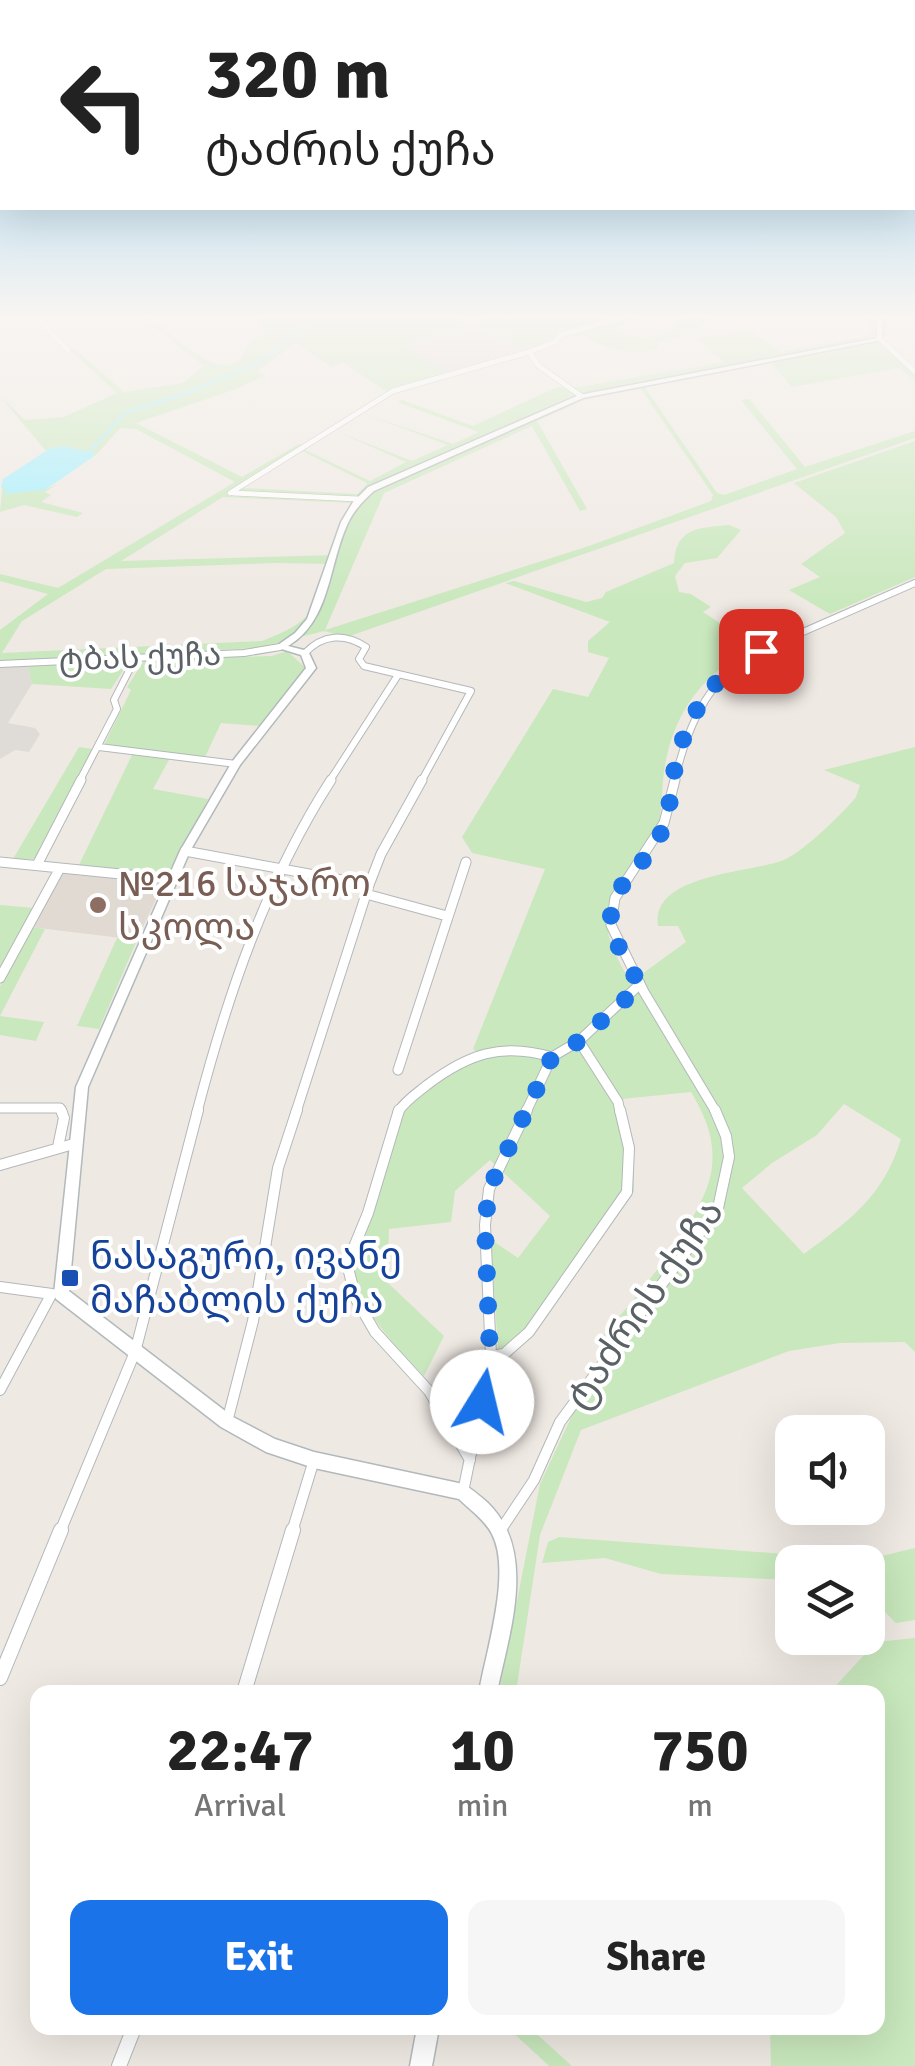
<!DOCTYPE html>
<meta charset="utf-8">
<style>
body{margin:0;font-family:Signika,"Noto Sans Georgian",sans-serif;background:#f6f6f6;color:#222;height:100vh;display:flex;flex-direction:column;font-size:38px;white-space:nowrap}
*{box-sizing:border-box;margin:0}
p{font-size:32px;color:#767676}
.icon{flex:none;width:55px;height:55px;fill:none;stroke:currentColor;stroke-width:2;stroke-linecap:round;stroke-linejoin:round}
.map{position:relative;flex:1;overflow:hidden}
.details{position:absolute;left:30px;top:1685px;width:855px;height:350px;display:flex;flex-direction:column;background:#fff;border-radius:20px;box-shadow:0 10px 40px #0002}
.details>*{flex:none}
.guide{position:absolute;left:0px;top:0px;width:915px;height:210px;box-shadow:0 10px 40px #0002;background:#fff;color:#222;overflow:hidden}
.tools{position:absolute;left:775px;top:1415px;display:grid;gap:20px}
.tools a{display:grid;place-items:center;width:110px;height:110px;border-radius:20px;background:#fff;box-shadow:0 10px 40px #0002;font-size:50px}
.pin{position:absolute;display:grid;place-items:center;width:85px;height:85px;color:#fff;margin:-42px;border-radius:20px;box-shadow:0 5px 15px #0006}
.me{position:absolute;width:110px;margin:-55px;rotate:9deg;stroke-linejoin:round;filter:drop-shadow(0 0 8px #0008)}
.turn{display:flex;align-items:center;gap:35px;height:210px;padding:0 40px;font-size:45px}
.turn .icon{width:130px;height:130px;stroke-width:2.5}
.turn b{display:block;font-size:70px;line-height:85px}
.eta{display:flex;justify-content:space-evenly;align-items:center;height:170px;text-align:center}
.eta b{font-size:60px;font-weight:700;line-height:70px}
.button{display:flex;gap:20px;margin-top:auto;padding:20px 40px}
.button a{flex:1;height:115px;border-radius:20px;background:#1a73e8;color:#fff;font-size:40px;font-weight:700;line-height:115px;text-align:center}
.button a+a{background:#f6f6f6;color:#222}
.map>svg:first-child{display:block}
</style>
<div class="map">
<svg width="915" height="2066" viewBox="0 0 915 2066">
<rect width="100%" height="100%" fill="#efe9e3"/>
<!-- industrial -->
<path fill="#dfdbd7" d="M 477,323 L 525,351 L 447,372 L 403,345 Z
M 28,664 L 32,684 L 8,723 L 35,728 L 40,734 L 29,752 L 15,750 L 0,759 L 0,666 Z"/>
<!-- education -->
<path fill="#e1dad3" d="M 61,872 L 163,884 L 137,940 L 31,927 Z"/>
<!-- green -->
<path fill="#c9e8bd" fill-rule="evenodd" d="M 258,318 L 455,318 L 469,326 L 404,345 L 447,372 L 387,392 L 343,362 L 331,367 L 296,343 L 257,371 L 264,376 L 236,389 L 136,423 L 242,477 L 299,444 L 311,446 L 305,450 L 370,481 L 406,462 L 338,432 L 412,461 L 448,445 L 362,413 L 453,444 L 479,432 L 397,402 L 402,400 L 473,426 L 557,387 L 580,387 L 724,362 L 696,338 L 750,329 L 781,352 L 864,337 L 871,334 L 870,318 L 886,318 L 887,336 L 872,336 L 915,375 L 915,381 L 900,368 L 792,387 L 771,363 L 644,386 L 717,493 L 724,495 L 797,469 L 741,400 L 749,399 L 805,467 L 915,431 L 915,438 L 347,637 L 324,631 L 257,648 L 0,661 L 0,630 L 48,594 L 0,581 L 0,574 L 58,588 L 235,482 L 136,429 L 120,428 L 97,454 L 63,446 L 46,451 L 0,396 L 25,420 L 64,417 L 117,393 L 71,351 L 75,349 L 124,392 L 183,383 L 204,366 L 151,325 L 157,323 C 181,342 232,395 249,343 L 265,333 ZM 639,386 L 713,495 L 711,501 L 589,546 L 325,630 L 384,493 L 532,426 L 580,511 L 587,509 L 537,421 L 593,396 ZM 302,451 L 367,483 L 367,484 L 357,494 L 243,488 ZM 223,497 L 353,503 L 335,555 L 121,561 ZM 276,563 L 332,564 C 314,612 312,622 262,641 L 2,653 L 22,621 L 106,569 Z
M 491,318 L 615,318 L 557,335 L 550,342 L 525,351 L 477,323 Z
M 623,318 L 641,318 L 615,327 C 642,345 660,339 684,318 L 711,318 L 691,334 L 659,342 L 658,349 C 630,355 606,351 583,335 L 560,339 Z
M 915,441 L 915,577 L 830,614 L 789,590 L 820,577 L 801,564 L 845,533 L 836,517 L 794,483 Z
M 3,479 L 4,482 L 45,490 L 59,483 L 45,492 L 51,495 L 41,502 L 83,513 L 77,517 L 24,505 L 0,512 Z
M 729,525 L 741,530 L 717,558 L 685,563 L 675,576 L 679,592 L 691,594 L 711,607 L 703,612 L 756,647 C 704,670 672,714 664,772 C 661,792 663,813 656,833 C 651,848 638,859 628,870 C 593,909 606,942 631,982 L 686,942 L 678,926 L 658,926 C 650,872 757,873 786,859 C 806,849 842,814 856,797 L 860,785 L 824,770 L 915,747 L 915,1352 L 905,1342 L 840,1343 L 789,1351 L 581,1430 L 540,1535 L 516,1692 L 499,1692 L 540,1484 L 575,1409 L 618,1355 L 599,1341 C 632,1300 708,1217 712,1166 C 715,1138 705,1116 691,1092 L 622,1099 L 634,1149 L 634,1191 L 529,1340 L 499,1363 L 491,1245 L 493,1241 L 518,1258 L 550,1216 L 490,1160 L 455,1191 L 451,1222 L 389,1229 L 387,1282 L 444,1336 L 424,1376 C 391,1341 355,1307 353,1257 L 401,1115 L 408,1105 L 479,1053 L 473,1049 L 545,869 L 472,853 L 462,837 L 553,689 L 588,697 L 609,658 L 588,652 L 588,641 L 610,622 L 505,583 L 514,581 L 586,602 L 602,598 L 606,592 L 674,563 C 676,527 699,528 729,525 ZM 844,1104 L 901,1139 C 883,1197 851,1219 804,1254 L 742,1188 L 772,1163 L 817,1135 Z
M 287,651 L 307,669 L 261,726 L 221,723 L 205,757 L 103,747 L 131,690 L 127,687 L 145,659 L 272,656 Z
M 130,660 L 111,689 L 32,684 L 28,664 Z
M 79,747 L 93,749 L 36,859 L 13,859 Z
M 133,753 L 170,758 L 153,789 L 208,799 L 169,875 L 78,867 Z
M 0,905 L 34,908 L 0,972 Z
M 31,927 L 45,929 L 0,1016 L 44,1022 L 36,1041 L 0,1035 L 0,986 Z
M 117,938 L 137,940 L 99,1029 L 77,1026 Z
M 559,1537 L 865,1560 L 915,1548 L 915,1620 L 896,1623 L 884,1611 L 883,1593 L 868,1588 L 868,1562 L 792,1562 L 792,1580 L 661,1574 L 605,1558 L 542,1563 L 548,1542 Z
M 915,1638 L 915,2066 L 771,2066 L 770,2028 L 878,2028 L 878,1692 L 830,1692 L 876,1642 Z
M 508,2028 L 530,2028 L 572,2066 L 549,2066 Z"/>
<!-- water -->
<path fill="#a2f0ff" d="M 63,446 L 97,454 L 45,490 L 3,494 L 7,489 L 1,488 L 3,479 L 49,449 Z"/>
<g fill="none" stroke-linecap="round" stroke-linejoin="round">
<!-- stream -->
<path stroke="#a2f0ff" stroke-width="2.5" d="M 90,451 L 126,412 L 181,395 L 256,364 L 304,327 L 308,318"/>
<defs>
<path id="street-far4" d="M 37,318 L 68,350
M 142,318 L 149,323 L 165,318
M 880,339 L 915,372
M 529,352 L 539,366 L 581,396
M 230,493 L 393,391 L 529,352 L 555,342 L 560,335 L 620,318
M 233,493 L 358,499"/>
<path id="street-far3" d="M 305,653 C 323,634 345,633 366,647 L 359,659 L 364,666 L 471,691 L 421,782
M 0,664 L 244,653 L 280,647
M 99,747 L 236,764
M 79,782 L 117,709 L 114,700 L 136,657
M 329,782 L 398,675
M 674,782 C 686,734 701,694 739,660 L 915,583"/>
<path id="street-far2" d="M 675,780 L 664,823 L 615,898 L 611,925 L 644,992 L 716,1112
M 185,851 L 369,885
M 0,862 L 171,879
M 37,865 L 81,780
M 366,894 L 447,916
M 0,978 L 60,868
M 579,1041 L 618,1102 L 620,1112
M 398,1070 L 466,862
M 0,1108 L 60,1108 L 62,1112
M 197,1112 C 227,997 266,881 331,780
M 296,1112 L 369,885 L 381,854 L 422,780
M 398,1112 C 405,1101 416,1094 427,1085 C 468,1054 502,1042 552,1057
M 526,1112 L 552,1057 L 579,1041 L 639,985"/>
<path id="street-far1" d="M 399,1110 L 368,1213 L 347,1264 L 356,1299 L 375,1332 L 429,1391 L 470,1460
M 58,1147 L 64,1118 L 61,1110
M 0,1165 L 77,1143
M 0,1287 L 52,1294
M 491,1356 L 504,1354 L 529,1332 L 627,1192 L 629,1148 L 620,1110
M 0,1390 L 51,1295
M 227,1422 L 253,1321 L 278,1168 L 297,1110
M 463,1492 L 491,1356 L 485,1225 L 489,1189 L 527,1110
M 500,1531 L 534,1480 L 560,1422 L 718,1208 L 729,1157 L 726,1136 L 715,1110
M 60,1532 L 135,1352 L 198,1110
M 292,1532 L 314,1460"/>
<path id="street" d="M 0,1678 L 61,1530
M 244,1692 L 293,1530
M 119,2066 L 134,2028"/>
<path id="secondary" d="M 876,318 L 882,318 L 882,340 L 583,398 L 374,491 C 364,500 355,509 349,521 C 328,563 332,620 288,646 L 308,651 L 316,668 L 240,765 L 190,851 L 88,1087 L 69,1291 L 233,1417 L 275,1439 L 314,1452 L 463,1484 C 472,1489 480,1496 488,1503 C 538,1552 509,1633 497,1692 L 479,1692 C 486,1651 512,1572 492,1534 C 485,1520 470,1510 459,1499 L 314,1468 L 266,1452 L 221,1427 L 56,1299 L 54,1294 L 76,1087 L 180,851 L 232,762 L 306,668 L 301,655 L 275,647 L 295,633 L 307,619 L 341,522 L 353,502 L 368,487 L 579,395 L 877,338 Z
M 417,2028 L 439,2028 L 432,2066 L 410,2066 Z"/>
</defs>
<!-- street-far4 casing -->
<use href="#street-far4" stroke="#b3b8bb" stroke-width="6"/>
<!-- street-far3 casing -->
<use href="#street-far3" stroke="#b3b8bb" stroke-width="8"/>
<!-- street-far2 casing -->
<use href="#street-far2" stroke="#b3b8bb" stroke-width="11"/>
<!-- street-far1 casing -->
<use href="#street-far1" stroke="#b3b8bb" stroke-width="12"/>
<!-- street casing -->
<use href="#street" stroke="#b3b8bb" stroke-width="16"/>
<!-- secondary casing -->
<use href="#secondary" stroke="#b2b9bc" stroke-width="3"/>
<!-- street-far4 -->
<use href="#street-far4" stroke="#fff" stroke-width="5"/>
<!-- street-far3 -->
<use href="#street-far3" stroke="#fff" stroke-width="6"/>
<!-- street-far2 -->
<use href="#street-far2" stroke="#fff" stroke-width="9"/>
<!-- street-far1 -->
<use href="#street-far1" stroke="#fff" stroke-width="10"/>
<!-- street -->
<use href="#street" stroke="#fff" stroke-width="14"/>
<!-- secondary -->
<use href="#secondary" fill="#fff" fill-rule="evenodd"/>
</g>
<!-- sky -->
<linearGradient id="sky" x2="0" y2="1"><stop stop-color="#8cccf1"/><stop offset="0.52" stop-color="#f8f5f2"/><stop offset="1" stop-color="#f8f5f2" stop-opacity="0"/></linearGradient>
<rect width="915" height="607" fill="url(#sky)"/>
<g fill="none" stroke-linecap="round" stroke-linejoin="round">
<!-- route -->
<path stroke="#1a73e8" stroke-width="18" stroke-dasharray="0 32.4" d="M 482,1402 L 490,1356 L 485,1226 L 489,1189 L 552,1057 L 579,1041 L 640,986 C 630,965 609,938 611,915 C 613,885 641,868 655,844 C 668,824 670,801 673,778 C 682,724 710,673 761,651"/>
</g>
<!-- markers -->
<circle fill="#8d6e63" stroke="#fff" stroke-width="4" cx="98" cy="905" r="10"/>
<rect fill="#1a4fb4" stroke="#fff" stroke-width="4" x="60" y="1268" width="20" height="20" rx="5"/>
<g text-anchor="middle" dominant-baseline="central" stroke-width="8" stroke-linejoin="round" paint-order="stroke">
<!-- far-street labels -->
<g font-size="32" fill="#5b6265" stroke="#fff">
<text transform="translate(140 657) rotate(-2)">ტბას ქუჩა</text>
</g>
<!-- education labels -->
<g font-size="38" fill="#785e54" stroke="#fff" text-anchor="start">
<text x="118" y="883">№216 საჯარო<tspan x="118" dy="44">სკოლა</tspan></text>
</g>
<!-- transit labels -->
<g font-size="38" fill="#164399" stroke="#fff" text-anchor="start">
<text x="90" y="1256">ნასაგური, ივანე<tspan x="90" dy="44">მაჩაბლის ქუჩა</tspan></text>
</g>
<!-- street labels -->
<g font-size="38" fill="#5b6265" stroke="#fff">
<text transform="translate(644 1304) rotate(-55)">ტაძრის ქუჩა</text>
</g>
</g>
</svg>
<div class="tools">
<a><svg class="icon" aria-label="sound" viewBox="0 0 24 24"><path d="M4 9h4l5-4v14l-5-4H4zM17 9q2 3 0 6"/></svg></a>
<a><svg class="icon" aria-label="layers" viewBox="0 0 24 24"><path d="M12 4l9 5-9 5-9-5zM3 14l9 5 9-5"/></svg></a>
</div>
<div class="pin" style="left:761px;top:651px;background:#d93025"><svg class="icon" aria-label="arrive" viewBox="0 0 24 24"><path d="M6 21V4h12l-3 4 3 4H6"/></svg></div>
<svg class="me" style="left:482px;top:1402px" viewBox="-20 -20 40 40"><circle r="19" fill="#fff"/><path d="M0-13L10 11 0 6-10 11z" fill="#1a73e8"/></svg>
<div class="guide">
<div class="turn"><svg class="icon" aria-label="left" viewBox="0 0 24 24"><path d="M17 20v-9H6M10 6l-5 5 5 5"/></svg><div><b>320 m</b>ტაძრის ქუჩა</div></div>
</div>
<section class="details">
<div class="eta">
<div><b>22:47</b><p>Arrival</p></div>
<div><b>10</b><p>min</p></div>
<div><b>750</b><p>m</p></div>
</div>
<div class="button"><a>Exit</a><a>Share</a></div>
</section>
</div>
